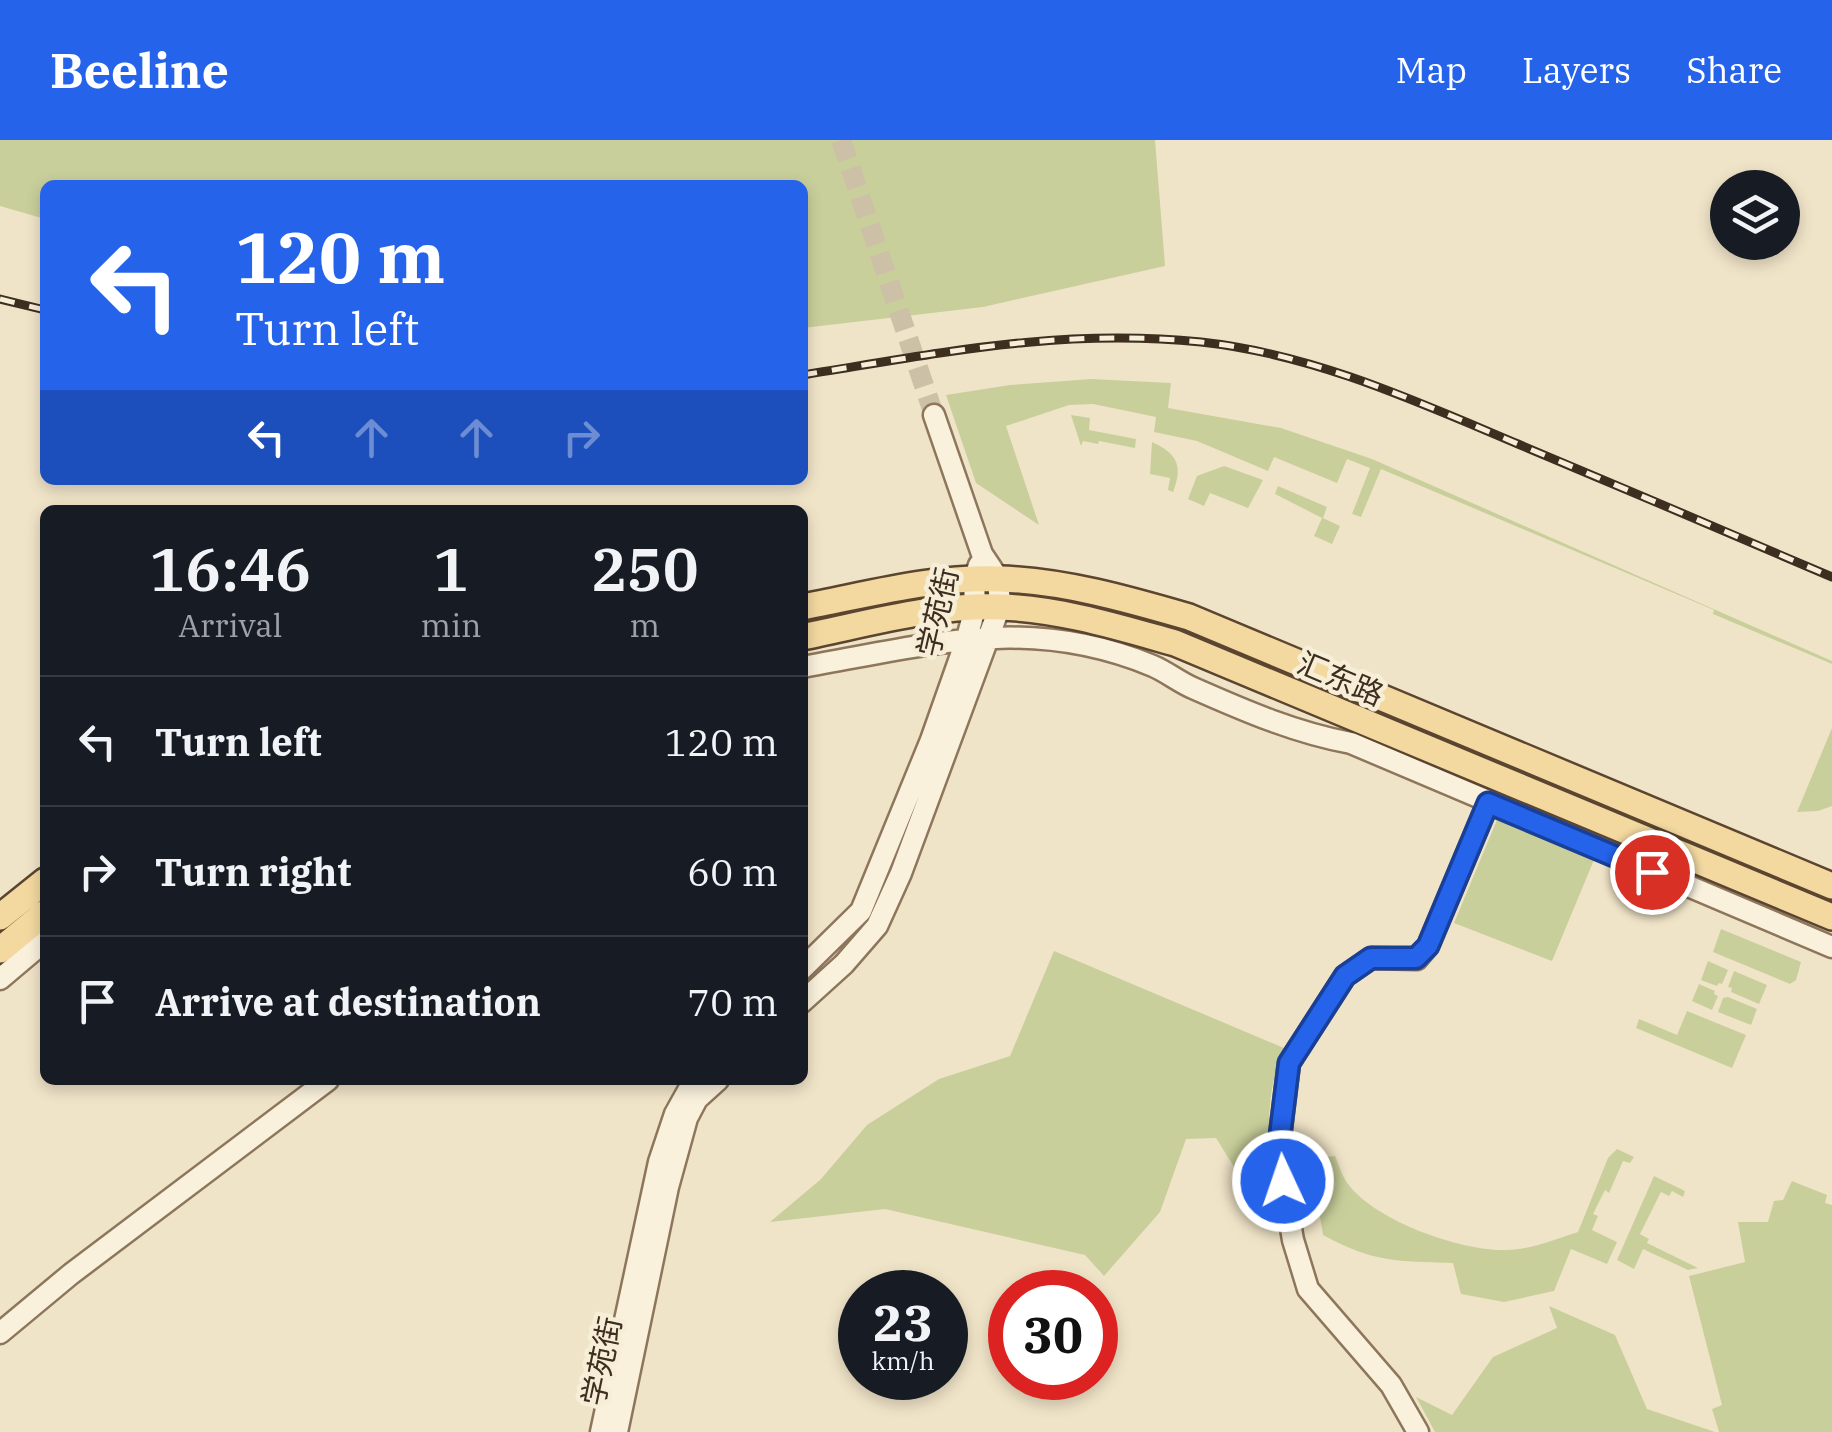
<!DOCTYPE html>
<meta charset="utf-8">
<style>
body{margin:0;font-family:"IBM Plex Serif","Noto Sans SC",serif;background:#20242c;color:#f1f3f6;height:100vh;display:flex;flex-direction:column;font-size:38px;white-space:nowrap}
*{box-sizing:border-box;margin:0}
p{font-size:32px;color:#9ea1a6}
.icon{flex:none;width:55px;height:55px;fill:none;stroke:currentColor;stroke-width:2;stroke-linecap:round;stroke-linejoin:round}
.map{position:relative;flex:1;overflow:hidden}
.sheet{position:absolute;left:40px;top:365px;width:768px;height:580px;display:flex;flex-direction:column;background:#171b24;border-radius:15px;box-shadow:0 5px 15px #0003}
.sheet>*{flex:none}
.top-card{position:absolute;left:40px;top:40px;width:768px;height:305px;border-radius:15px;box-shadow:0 5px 15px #0003;background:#2563eb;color:#fff;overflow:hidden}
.fabs{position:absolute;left:1710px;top:30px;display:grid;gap:20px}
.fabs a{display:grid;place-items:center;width:90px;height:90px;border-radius:50%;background:#171b24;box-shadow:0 5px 15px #0003;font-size:50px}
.speed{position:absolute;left:838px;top:1130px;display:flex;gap:20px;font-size:50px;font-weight:700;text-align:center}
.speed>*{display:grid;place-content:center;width:130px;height:130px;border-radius:50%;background:#171b24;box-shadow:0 5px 15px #0003;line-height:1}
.speed small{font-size:25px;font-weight:400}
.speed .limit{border:15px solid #d22;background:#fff;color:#111}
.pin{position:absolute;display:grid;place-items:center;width:85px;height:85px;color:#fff;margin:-42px;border:5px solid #fff;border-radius:50%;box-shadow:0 2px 10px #0007}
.me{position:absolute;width:110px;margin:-55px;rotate:357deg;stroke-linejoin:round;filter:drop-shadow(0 0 8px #0008)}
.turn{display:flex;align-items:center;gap:35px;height:210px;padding:0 30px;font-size:45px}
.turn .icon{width:130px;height:130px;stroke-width:2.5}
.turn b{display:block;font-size:70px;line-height:85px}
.lanes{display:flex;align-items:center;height:95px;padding:0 30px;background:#0003;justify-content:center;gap:50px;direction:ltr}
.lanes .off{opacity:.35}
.eta{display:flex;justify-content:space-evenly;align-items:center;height:170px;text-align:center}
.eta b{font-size:60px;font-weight:600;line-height:70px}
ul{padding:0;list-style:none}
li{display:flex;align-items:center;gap:30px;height:130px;padding:0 30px;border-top:2px solid #363941}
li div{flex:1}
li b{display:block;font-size:38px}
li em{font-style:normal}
header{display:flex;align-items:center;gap:60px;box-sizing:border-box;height:140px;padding:0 50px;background:#2563eb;color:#fff}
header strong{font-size:48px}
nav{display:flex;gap:55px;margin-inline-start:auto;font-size:35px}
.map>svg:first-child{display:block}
</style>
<header>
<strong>Beeline</strong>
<nav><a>Map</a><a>Layers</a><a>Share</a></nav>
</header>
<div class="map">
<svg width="1832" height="1292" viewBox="0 0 1832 1292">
<rect width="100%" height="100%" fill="#f0e4c8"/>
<!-- green -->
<path fill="#c9cf9b" d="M 0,0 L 1155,0 L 1165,126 L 983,167 L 803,188 L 802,45 L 45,45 L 45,79 L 0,66 Z
M 1092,239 L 1171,243 L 1168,268 L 1281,288 L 1372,319 L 1832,521 L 1832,524 L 1713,474 L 1714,470 L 1381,329 L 1361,377 L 1352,374 L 1370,328 L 1347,319 L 1337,343 L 1274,317 L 1268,331 L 1197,301 L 1154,292 L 1156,277 L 1093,264 L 1069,265 L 1006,286 L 1039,385 L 976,343 L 946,255 L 1010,245 Z
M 1071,275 L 1090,278 L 1089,290 L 1136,299 L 1135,308 L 1099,301 L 1098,304 L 1083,301 L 1081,306 Z
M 1152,302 C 1178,314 1183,326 1173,352 L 1168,350 L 1170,338 L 1150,334 Z
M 1224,326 L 1263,340 L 1248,368 L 1210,353 L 1204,366 L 1188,359 L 1197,336 Z
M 1278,346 L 1327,367 L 1323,378 L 1340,386 L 1332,404 L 1314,396 L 1322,378 L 1275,354 Z
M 1832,588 L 1832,666 L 1818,671 L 1797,672 Z
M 1499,675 L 1596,715 L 1552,821 L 1454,783 Z
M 1721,789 L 1801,822 L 1796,840 L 1790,844 L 1713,812 Z
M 1054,811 L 1284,908 C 1264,953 1267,1010 1274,1057 L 1246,1046 L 1216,998 L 1186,999 L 1160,1072 L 1104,1136 L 1085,1115 L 885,1069 L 770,1082 L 821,1039 L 867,985 L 939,939 L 1010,916 Z
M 1708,821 L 1728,830 L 1722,844 L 1719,843 L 1717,846 L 1701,840 Z
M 1734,831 L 1767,845 L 1759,864 L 1731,852 L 1732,848 L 1728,847 Z
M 1699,844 L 1715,851 L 1714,854 L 1718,856 L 1712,870 L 1692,861 Z
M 1728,857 L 1757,869 L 1751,885 L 1718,872 L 1723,858 Z
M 1687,871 L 1746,895 L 1732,928 L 1636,888 L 1639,879 L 1677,895 Z
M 1617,1009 L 1634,1017 L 1630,1023 L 1623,1021 L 1609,1053 L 1605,1050 L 1593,1074 L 1598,1076 L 1592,1090 L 1617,1102 L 1607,1124 L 1571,1109 L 1554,1151 L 1504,1162 L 1461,1154 L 1453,1123 C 1396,1121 1375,1123 1323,1095 L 1314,1039 L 1325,1036 L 1324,1017 L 1335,1016 C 1339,1025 1342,1036 1348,1044 C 1376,1081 1458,1110 1503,1110 C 1528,1111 1555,1099 1578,1092 L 1608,1018 Z
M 1654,1036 L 1685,1051 L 1683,1057 L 1672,1051 L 1669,1056 L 1661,1052 L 1640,1094 L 1649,1099 L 1647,1103 L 1698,1128 L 1688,1130 L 1643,1109 L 1634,1129 L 1617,1120 Z
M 1792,1041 L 1827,1055 L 1825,1063 L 1832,1065 L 1832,1292 L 1719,1292 L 1712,1269 L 1722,1265 L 1689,1136 L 1745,1122 L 1738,1082 L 1768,1082 L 1774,1061 L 1783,1060 Z
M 1549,1166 L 1615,1195 L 1647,1269 L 1715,1292 L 1435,1292 L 1416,1257 L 1452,1275 L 1493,1217 L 1557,1188 Z"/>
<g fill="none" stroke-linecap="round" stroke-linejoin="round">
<!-- minor-tunnel -->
<path stroke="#ccc0a6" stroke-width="20" stroke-dasharray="20 10" stroke-linecap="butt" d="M 841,0 L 934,275"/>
<defs>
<path id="minor" d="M 802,527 C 929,505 1028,474 1153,526 C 1167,532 1179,542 1193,548 C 1245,571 1296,593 1351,603 L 1832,807
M 802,829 L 861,771 L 931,600 L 967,498 L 975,468 L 974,440 L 979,425
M 0,839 L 45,801
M 802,862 L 844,824 L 877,786 L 901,733 L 1000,466 L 998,438 L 982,414 L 934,275
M 0,1193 L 71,1134 L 328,940
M 601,1292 L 659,1022 L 675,974 L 694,940
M 617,1292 L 668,1047 L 687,978 L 697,959 L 718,940
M 1418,1292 L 1391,1245 L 1308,1149 L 1293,1100 L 1278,1012 L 1289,923 L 1345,836 L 1371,818 L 1417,819 L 1428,806 L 1488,663"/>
<path id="major" d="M 802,467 C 867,455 934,436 1000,439 C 1064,441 1127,459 1189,477 L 1832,746
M 802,497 C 867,484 935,464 1001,467 C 1060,469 1118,487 1175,503 L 1832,777
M 0,777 L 45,741
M 0,810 L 45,773"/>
</defs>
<!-- minor casing -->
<use href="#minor" stroke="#8d765c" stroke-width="25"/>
<!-- major casing -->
<use href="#major" stroke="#5b4430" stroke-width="30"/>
<!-- minor -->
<use href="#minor" stroke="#faf1dc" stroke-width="20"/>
<!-- major -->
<use href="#major" stroke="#f3d9a0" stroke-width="25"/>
<defs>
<path id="rail" d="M 0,159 L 45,170
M 802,235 C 941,213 1059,188 1201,202 C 1313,214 1416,261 1518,304 C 1623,348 1727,392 1832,437"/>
</defs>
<!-- rail casing -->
<use href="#rail" stroke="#3d2e20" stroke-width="9"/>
<!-- rail -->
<use href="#rail" stroke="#f7eed8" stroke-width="5" stroke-dasharray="15" stroke-linecap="butt"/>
</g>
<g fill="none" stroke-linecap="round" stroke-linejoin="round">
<defs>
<path id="route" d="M 1283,1041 L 1278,1012 L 1289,923 L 1345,836 L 1371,818 L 1416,818 L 1428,806 L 1488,663 L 1652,732"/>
</defs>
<!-- route casing -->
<use href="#route" stroke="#184099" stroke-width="25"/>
<!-- route -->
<use href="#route" stroke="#2563eb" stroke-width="18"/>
</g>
<g text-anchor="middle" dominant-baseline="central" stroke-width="9" stroke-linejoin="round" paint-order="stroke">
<!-- street labels -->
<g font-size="30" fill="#3d2e20" stroke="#f7eed8">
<text transform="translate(937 472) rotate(-77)">学苑街</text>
<text transform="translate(1341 538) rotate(23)">汇东路</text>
<text transform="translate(601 1221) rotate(-78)">学苑街</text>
</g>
</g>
</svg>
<div class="fabs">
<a><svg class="icon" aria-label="layers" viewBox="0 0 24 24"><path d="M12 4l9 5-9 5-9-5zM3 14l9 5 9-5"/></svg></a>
</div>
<div class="speed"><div>23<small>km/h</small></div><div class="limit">30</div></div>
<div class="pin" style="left:1652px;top:732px;background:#d93025"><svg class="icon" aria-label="arrive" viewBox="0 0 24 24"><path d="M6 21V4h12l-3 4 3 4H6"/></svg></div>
<svg class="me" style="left:1283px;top:1041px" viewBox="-20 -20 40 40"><circle r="17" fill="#2563eb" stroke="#fff" stroke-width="3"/><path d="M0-11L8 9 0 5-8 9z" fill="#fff"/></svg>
<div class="top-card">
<div class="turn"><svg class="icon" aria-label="left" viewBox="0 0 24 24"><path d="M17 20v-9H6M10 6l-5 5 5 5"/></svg><div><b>120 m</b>Turn left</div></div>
<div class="lanes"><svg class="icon" aria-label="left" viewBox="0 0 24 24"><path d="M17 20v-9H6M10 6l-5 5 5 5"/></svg><svg class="icon off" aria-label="ahead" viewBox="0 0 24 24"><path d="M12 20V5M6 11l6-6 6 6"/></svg><svg class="icon off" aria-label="ahead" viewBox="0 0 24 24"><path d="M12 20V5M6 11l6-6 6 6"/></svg><svg class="icon off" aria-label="right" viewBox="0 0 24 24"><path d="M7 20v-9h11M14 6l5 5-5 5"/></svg></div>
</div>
<section class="sheet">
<div class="eta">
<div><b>16:46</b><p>Arrival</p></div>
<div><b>1</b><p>min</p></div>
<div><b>250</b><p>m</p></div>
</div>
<ul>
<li><svg class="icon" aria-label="left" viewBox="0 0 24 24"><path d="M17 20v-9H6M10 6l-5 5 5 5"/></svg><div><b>Turn left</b></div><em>120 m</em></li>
<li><svg class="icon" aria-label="right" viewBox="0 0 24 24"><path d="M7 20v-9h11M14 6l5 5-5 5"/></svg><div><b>Turn right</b></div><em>60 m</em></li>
<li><svg class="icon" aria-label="arrive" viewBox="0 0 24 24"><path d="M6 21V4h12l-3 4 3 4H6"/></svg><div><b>Arrive at destination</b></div><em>70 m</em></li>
</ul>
</section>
</div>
